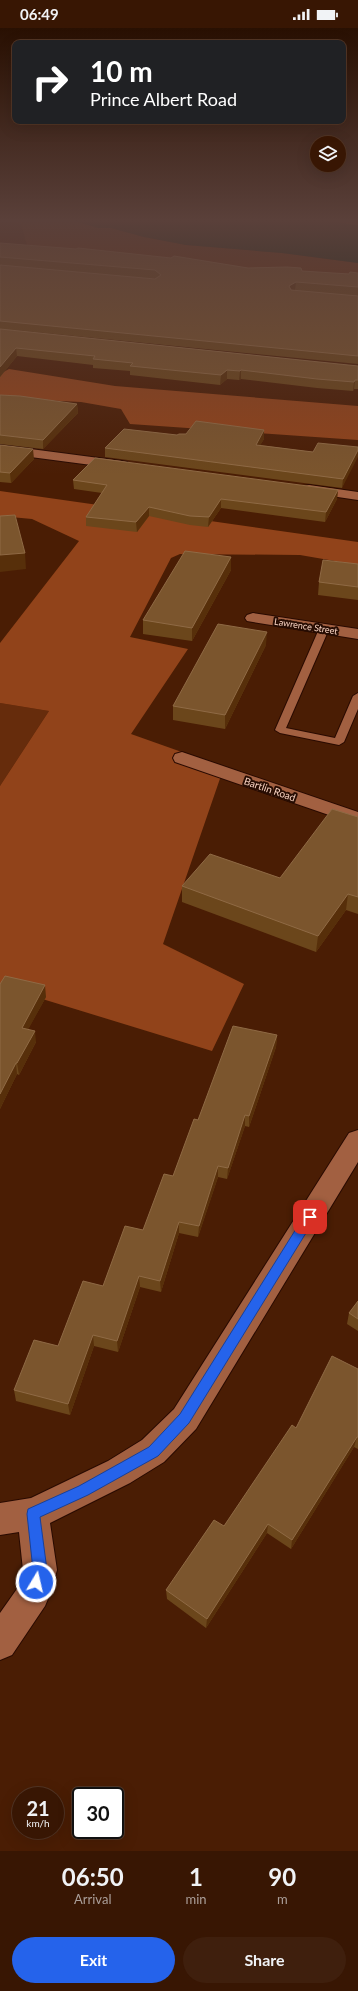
<!DOCTYPE html>
<style>
body{margin:0;font-family:Lato,sans-serif;background:#3f1f0d;color:#f1f3f6;height:100vh;display:flex;flex-direction:column;font-size:15px;white-space:nowrap}
*{box-sizing:border-box;margin:0}
p{font-size:13px;color:#ab9f9a}
.icon{flex:none;width:22px;height:22px;fill:none;stroke:currentColor;stroke-width:2;stroke-linecap:round;stroke-linejoin:round}
.map{position:relative;height:1823px;overflow:hidden}
.sheet{display:flex;flex-direction:column;background:#381603;flex:1}
.sheet>*{flex:none}
.hud{position:absolute;left:12px;top:12px;width:334px;height:84px;border-radius:8px;box-shadow:0 4px 16px #0002,0 0 0 1px #523525;background:#202124;color:#fff;overflow:hidden}
.controls{position:absolute;left:310px;top:108px;display:grid;gap:8px}
.controls a{display:grid;place-items:center;width:36px;height:36px;border-radius:50%;background:#381603;box-shadow:0 4px 16px #0002,0 0 0 1px #523525;font-size:20px}
.speed{position:absolute;left:12px;top:1759px;display:flex;gap:8px;font-size:20px;font-weight:700;text-align:center}
.speed>*{display:grid;place-content:center;width:52px;height:52px;border-radius:50%;background:#381603;box-shadow:0 4px 16px #0002,0 0 0 1px #523525;line-height:1}
.speed small{font-size:10px;font-weight:400}
.speed .limit{border:2px solid #111;border-radius:6px;background:#fff;color:#111}
.pin{position:absolute;display:grid;place-items:center;width:34px;height:34px;color:#fff;margin:-17px;border-radius:8px;box-shadow:0 2px 6px #0006}
.me{position:absolute;width:44px;margin:-22px;rotate:9deg;stroke-linejoin:round;filter:drop-shadow(0 0 3px #0008)}
.turn{display:flex;align-items:center;gap:14px;height:84px;padding:0 12px;font-size:18px}
.turn .icon{width:52px;height:52px;stroke-width:2.5}
.turn b{display:block;font-size:28px;line-height:34px}
.eta{display:flex;justify-content:space-evenly;align-items:center;height:68px;text-align:center}
.eta b{font-size:24px;font-weight:700;line-height:28px}
.button{display:flex;gap:8px;margin-top:auto;padding:8px 12px}
.button a{flex:1;height:46px;border-radius:24px;background:#2563eb;color:#fff;font-size:16px;font-weight:700;line-height:46px;text-align:center}
.button a+a{background:#3f1f0d;color:#f1f3f6}
.status{display:flex;justify-content:space-between;align-items:center;height:28px;padding:0 20px;background:#381603;direction:ltr}
.status svg{height:11px;fill:currentColor}
.map>svg:first-child{display:block}
</style>
<div class="status"><b>06:49</b><svg viewBox="0 0 49 12"><path d="M0 12V9h3v3zM5 12V6h3v6zM10 12V3h3v9zM15 12V0h3v12zM26 1h20v11H26zM47 4h2v5h-2z"/></svg></div>
<div class="map">
<svg width="358" height="1823" viewBox="0 0 358 1823">
<rect width="100%" height="100%" fill="#4a1d04"/>
<!-- green -->
<path fill="#662c0c" d="M 0,191 L 69,191 L 98,200 L 111,200 L 144,209 L 186,217 L 282,225 L 358,235 L 358,248 L 311,244 L 235,241 L 171,230 L 27,217 L 21,196 Z
M 310,191 L 358,191 L 358,197 L 313,192 Z
M 0,675 L 49,683 L 0,758 Z"/>
<!-- forest -->
<path fill="#91431a" d="M 9,341 L 115,358 L 358,378 L 358,412 L 130,396 L 121,381 L 81,374 L 0,370 L 0,346 Z
M 0,463 L 358,514 L 358,537 L 300,527 L 180,526 L 171,530 L 130,609 L 188,621 L 131,706 L 224,739 L 163,916 L 244,956 L 212,1023 L 0,958 L 0,758 L 49,683 L 0,675 L 0,615 L 79,513 L 32,491 L 0,488 Z"/>
<!-- water -->
<path fill="#001e12" d="M 69,191 L 310,191 L 358,197 L 358,235 L 282,225 L 186,217 L 144,209 L 111,200 L 98,200 Z"/>
<g fill="none" stroke-linecap="round" stroke-linejoin="round">
<defs>
<path id="service" d="M 324,598 L 329,601 L 286,700 L 335,710 L 353,668 L 358,665 L 358,681 L 344,714 L 339,717 L 280,705 L 275,702 L 319,601 Z"/>
<path id="minor" d="M 0,417 L 122,433 L 127,434 L 129,437 L 127,440 L 122,441 L 0,425 Z
M 309,457 L 358,464 L 358,472 L 304,464 L 302,461 L 304,458 Z
M 253,585 L 358,601 L 358,611 L 247,593 L 245,590 L 247,587 Z
M 182,724 L 358,784 L 358,797 L 175,734 L 173,730 L 175,726 Z
M 358,1102 L 358,1134 L 196,1401 L 164,1434 L 130,1455 L 50,1495 L 57,1542 L 50,1566 L 45,1578 L 12,1627 L 0,1632 L 0,1585 L 19,1558 L 23,1542 L 19,1504 L 0,1507 L 0,1475 L 31,1470 L 108,1433 L 142,1412 L 174,1381 L 349,1105 Z"/>
</defs>
<!-- service casing -->
<use href="#service" stroke="#290a00" stroke-width="2"/>
<!-- minor casing -->
<use href="#minor" stroke="#290a00" stroke-width="2"/>
<!-- service -->
<use href="#service" fill="#a26041" fill-rule="evenodd"/>
<!-- minor -->
<use href="#minor" fill="#a26041" fill-rule="evenodd"/>
</g>
<!-- wall -->
<path fill="#6b461b" fill-rule="evenodd" d="M 0,215 L 248,240 L 349,246 L 358,245 L 358,336 L 4,301 L 358,338 L 358,361 L 354,361 L 353,363 L 317,360 L 241,351 L 239,352 L 227,351 L 220,357 L 130,347 L 130,343 L 93,340 L 93,337 L 17,328 L 0,349 ZM 0,237 L 156,251 L 155,251 Z
M 0,367 L 77,376 L 78,385 L 43,421 L 0,416 Z
M 264,402 L 264,411 L 260,417 L 313,424 L 358,419 L 342,460 L 105,429 L 105,420 L 177,407 Z
M 0,417 L 34,431 L 11,455 L 0,454 Z
M 73,452 L 338,462 L 337,471 L 325,494 L 221,480 L 208,499 L 190,497 L 149,488 L 137,504 L 86,498 L 86,489 L 102,465 L 74,461 Z
M 231,529 L 231,542 L 192,613 L 143,606 L 143,592 Z
M 358,536 L 358,572 L 318,567 L 319,554 Z
M 266,617 L 225,701 L 173,692 L 173,678 Z
M 358,789 L 358,886 L 346,882 L 316,924 L 182,874 L 182,858 L 280,850 Z
M 0,956 L 46,969 L 28,1001 L 36,1014 L 19,1047 L 17,1046 L 0,1081 Z
M 277,1007 L 276,1019 L 249,1099 L 245,1098 L 227,1151 L 218,1149 L 198,1209 L 179,1205 L 161,1264 L 140,1259 L 118,1324 L 94,1318 L 70,1387 L 16,1373 L 14,1362 L 58,1318 L 103,1258 L 143,1202 L 173,1148 L 198,1092 Z
M 358,1273 L 358,1303 L 347,1296 L 349,1285 Z
M 358,1341 L 358,1421 L 354,1419 L 291,1521 L 267,1505 L 206,1600 L 167,1571 L 166,1562 L 224,1498 L 296,1400 Z"/>
<!-- shaded-wall -->
<path fill="#572f0a" d="M 296,254 L 295,262 L 289,267 L 289,258 Z
M 16,320 L 17,328 L 0,349 L 0,339 Z
M 227,342 L 227,351 L 220,357 L 221,347 Z
M 241,342 L 241,351 L 239,352 L 240,343 Z
M 355,352 L 354,361 L 353,363 L 354,354 Z
M 77,376 L 78,385 L 43,421 L 43,412 Z
M 264,402 L 264,411 L 255,426 L 256,417 Z
M 33,421 L 34,431 L 11,455 L 10,445 Z
M 358,422 L 358,429 L 342,460 L 343,451 Z
M 338,462 L 337,471 L 325,494 L 326,484 Z
M 221,471 L 221,480 L 208,499 L 209,489 Z
M 149,479 L 149,488 L 137,504 L 136,494 Z
M 25,525 L 26,541 L 0,544 L 0,527 Z
M 231,529 L 231,542 L 192,613 L 192,600 Z
M 267,604 L 266,617 L 225,701 L 225,687 Z
M 348,866 L 346,882 L 316,924 L 318,908 Z
M 45,957 L 46,969 L 23,1011 L 22,1000 Z
M 35,1003 L 36,1014 L 19,1047 L 17,1035 Z
M 277,1007 L 276,1019 L 249,1099 L 249,1088 Z
M 16,1035 L 17,1046 L 0,1081 L 0,1066 Z
M 245,1087 L 245,1098 L 227,1151 L 228,1140 Z
M 218,1138 L 218,1149 L 198,1209 L 199,1198 Z
M 179,1194 L 179,1205 L 161,1264 L 160,1253 Z
M 139,1248 L 140,1259 L 118,1324 L 117,1313 Z
M 93,1307 L 94,1318 L 70,1387 L 68,1376 Z
M 357,1409 L 354,1419 L 291,1521 L 292,1512 Z
M 268,1496 L 267,1505 L 206,1600 L 207,1591 Z"/>
<!-- building -->
<path fill="#7b552d" stroke="#8f6a45" d="M 0,215 L 76,221 L 78,220 L 171,230 L 174,228 L 248,240 L 287,239 L 301,240 L 302,243 L 349,246 L 350,244 L 358,245 L 358,259 L 296,254 L 289,258 L 291,262 L 358,268 L 358,328 L 0,293 L 0,237 L 155,251 L 161,247 L 155,242 L 0,229 Z
M 0,301 L 358,338 L 358,352 L 355,352 L 354,354 L 317,351 L 241,342 L 240,343 L 227,342 L 221,347 L 130,338 L 133,335 L 93,331 L 95,328 L 16,320 L 0,339 Z
M 0,367 L 20,368 L 77,376 L 43,412 L 0,407 Z
M 196,393 L 264,402 L 256,417 L 313,424 L 318,415 L 358,419 L 358,422 L 343,451 L 105,420 L 124,401 L 177,407 L 179,406 L 186,406 Z
M 0,417 L 33,421 L 10,445 L 0,444 Z
M 95,430 L 338,462 L 326,484 L 221,471 L 209,489 L 190,488 L 149,479 L 136,494 L 86,489 L 107,457 L 73,452 Z
M 15,487 L 25,525 L 0,527 L 0,488 Z
M 185,523 L 231,529 L 192,600 L 143,592 Z
M 323,532 L 358,536 L 358,559 L 319,554 Z
M 218,596 L 267,604 L 225,687 L 173,678 Z
M 332,781 L 358,789 L 358,869 L 348,866 L 318,908 L 182,858 L 210,826 L 280,850 Z
M 5,948 L 45,957 L 22,1000 L 35,1003 L 17,1035 L 16,1035 L 0,1066 L 0,956 Z
M 233,998 L 277,1007 L 249,1088 L 245,1087 L 228,1140 L 218,1138 L 199,1198 L 179,1194 L 160,1253 L 139,1248 L 117,1313 L 93,1307 L 68,1376 L 14,1362 L 34,1312 L 58,1318 L 83,1253 L 103,1258 L 125,1198 L 143,1202 L 164,1146 L 173,1148 L 194,1091 L 198,1092 Z
M 358,1273 L 358,1291 L 349,1285 Z
M 332,1328 L 358,1341 L 358,1409 L 357,1409 L 292,1512 L 268,1496 L 207,1591 L 166,1562 L 214,1492 L 224,1498 L 292,1397 L 296,1400 Z"/>
<!-- sky -->
<linearGradient id="sky" x2="0" y2="1"><stop stop-color="#291002"/><stop offset="0.43" stop-color="#5a403a"/><stop offset="1" stop-color="#5a403a" stop-opacity="0"/></linearGradient>
<rect width="358" height="447" fill="url(#sky)"/>
<!-- route -->
<path fill="#2563eb" stroke="#184099" d="M 310,1184 L 314,1185 L 315,1189 L 314,1192 L 189,1395 L 158,1428 L 88,1467 L 40,1489 L 47,1542 L 41,1559 L 36,1561 L 32,1559 L 30,1554 L 33,1542 L 27,1486 L 28,1481 L 79,1458 L 149,1419 L 180,1386 L 306,1185 Z"/>
<g text-anchor="middle" dominant-baseline="central" stroke-width="4" stroke-linejoin="round" paint-order="stroke">
<!-- far-street labels -->
<g font-size="9" fill="#fcd6c5" stroke="#260c02">
<text transform="translate(306 598) rotate(9)">Lawrence Street</text>
</g>
<!-- street labels -->
<g font-size="10" fill="#fcd6c5" stroke="#260c02">
<text transform="translate(270 761) rotate(19)">Bartlin Road</text>
</g>
</g>
</svg>
<div class="controls">
<a><svg class="icon" aria-label="layers" viewBox="0 0 24 24"><path d="M12 4l9 5-9 5-9-5zM3 14l9 5 9-5"/></svg></a>
</div>
<div class="speed"><div>21<small>km/h</small></div><div class="limit">30</div></div>
<div class="pin" style="left:310px;top:1189px;background:#d93025"><svg class="icon" aria-label="arrive" viewBox="0 0 24 24"><path d="M6 21V4h12l-3 4 3 4H6"/></svg></div>
<svg class="me" style="left:36px;top:1554px" viewBox="-20 -20 40 40"><circle r="17" fill="#2563eb" stroke="#fff" stroke-width="3"/><path d="M0-11L8 9 0 5-8 9z" fill="#fff"/></svg>
<div class="hud">
<div class="turn"><svg class="icon" aria-label="right" viewBox="0 0 24 24"><path d="M7 20v-9h11M14 6l5 5-5 5"/></svg><div><b>10 m</b>Prince Albert Road</div></div>
</div>
</div>
<section class="sheet">
<div class="eta">
<div><b>06:50</b><p>Arrival</p></div>
<div><b>1</b><p>min</p></div>
<div><b>90</b><p>m</p></div>
</div>
<div class="button"><a>Exit</a><a>Share</a></div>
</section>
